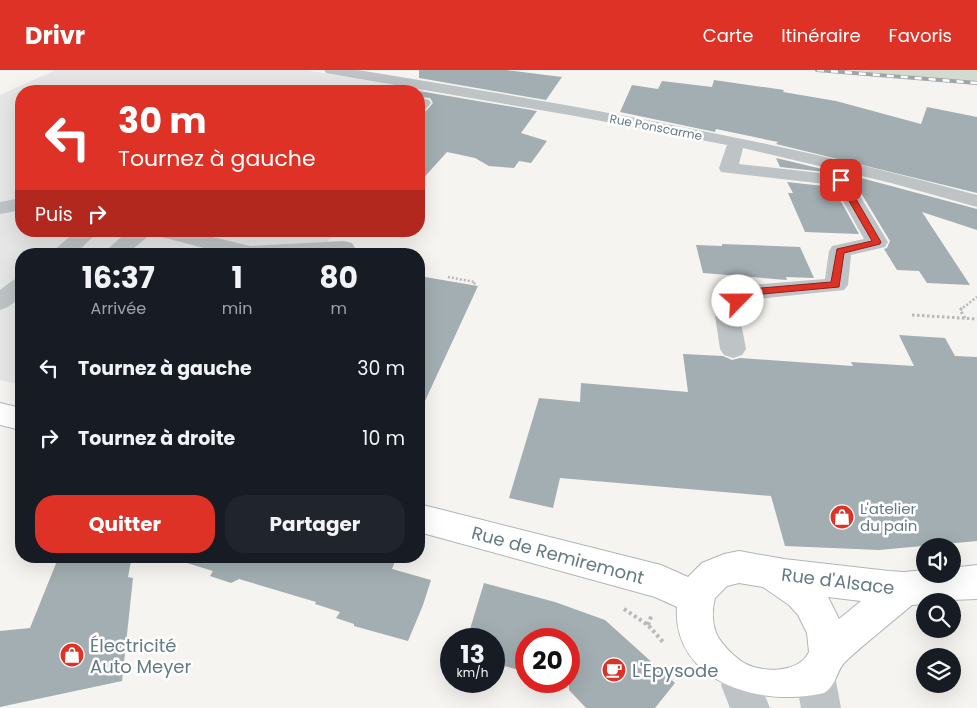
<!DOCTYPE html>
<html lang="fr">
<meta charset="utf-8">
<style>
body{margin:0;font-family:Poppins,sans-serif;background:#20242c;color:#f1f3f6;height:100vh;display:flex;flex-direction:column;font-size:19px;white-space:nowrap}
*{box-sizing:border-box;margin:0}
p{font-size:16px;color:#9ea1a6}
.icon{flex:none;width:28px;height:28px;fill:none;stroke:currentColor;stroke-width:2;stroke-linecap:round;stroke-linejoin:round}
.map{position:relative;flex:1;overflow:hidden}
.side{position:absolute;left:15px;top:178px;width:410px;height:315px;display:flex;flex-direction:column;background:#171b24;border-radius:20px;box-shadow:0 5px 20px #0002}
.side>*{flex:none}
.hud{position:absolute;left:15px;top:15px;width:410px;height:152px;border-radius:20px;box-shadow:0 5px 20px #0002;background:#df3227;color:#fff;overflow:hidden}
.controls{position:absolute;left:916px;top:468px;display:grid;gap:10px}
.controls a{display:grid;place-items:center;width:45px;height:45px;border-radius:50%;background:#171b24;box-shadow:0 5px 20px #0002;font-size:25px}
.speed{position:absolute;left:440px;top:558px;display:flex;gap:10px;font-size:25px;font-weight:700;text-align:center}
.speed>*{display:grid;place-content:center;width:65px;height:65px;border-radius:50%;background:#171b24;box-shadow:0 5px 20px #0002;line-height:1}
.speed small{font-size:12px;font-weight:400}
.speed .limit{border:8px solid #d22;background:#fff;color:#111}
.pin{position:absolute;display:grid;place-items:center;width:42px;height:42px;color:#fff;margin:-21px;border-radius:10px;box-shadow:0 2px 8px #0006}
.me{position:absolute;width:55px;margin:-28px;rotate:67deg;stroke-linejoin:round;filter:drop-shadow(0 0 4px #0008)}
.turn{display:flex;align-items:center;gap:18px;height:105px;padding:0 20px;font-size:22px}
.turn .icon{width:65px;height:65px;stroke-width:2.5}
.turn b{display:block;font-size:35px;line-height:42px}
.then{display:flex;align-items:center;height:48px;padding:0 20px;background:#0003;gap:10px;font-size:19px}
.eta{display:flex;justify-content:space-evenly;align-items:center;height:85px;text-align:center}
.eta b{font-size:30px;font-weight:700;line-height:35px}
.cta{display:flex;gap:10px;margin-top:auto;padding:10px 20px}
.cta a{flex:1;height:58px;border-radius:20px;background:#df3227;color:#fff;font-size:20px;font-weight:700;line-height:58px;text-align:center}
.cta a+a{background:#20242c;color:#f1f3f6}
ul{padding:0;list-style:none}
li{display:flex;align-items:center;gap:15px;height:70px;padding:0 20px}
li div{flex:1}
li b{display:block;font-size:19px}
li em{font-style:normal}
header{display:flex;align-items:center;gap:30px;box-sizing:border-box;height:70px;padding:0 25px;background:#df3227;color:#fff}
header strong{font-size:24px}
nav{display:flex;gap:28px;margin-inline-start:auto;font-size:18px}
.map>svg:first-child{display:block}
</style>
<header>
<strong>Drivr</strong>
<nav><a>Carte</a><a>Itinéraire</a><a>Favoris</a></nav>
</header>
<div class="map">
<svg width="977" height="638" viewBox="0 0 977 638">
<rect width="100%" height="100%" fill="#f5f4f1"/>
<!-- built -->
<path fill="#e5e6e5" d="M 56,0 L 305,0 L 424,20 L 419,25 L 419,21 L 21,21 L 21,161 L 274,161 L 332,166 L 318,184 L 21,184 L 21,315 L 0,310 L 0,25 Z"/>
<!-- green -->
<path fill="#d5dad0" d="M 848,0 L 977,0 L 977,12 Z"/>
<!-- building -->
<path fill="#a2aeb1" d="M 419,0 L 507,0 L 562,7 L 546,30 L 419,8 Z
M 714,10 L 784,20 L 783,22 L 836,31 L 921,54 L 927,37 L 977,47 L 977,123 L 776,74 L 778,72 L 716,59 L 715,62 L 620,42 L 632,15 L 658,19 L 662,11 L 712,17 Z
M 419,21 L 537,41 L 521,63 L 547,71 L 531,93 L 519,91 L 514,98 L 489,96 L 475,88 L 447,82 L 419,113 L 419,44 L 426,41 L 433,33 L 430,28 L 419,27 Z
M 776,88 L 843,104 L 780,97 Z
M 850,105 L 977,139 L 977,160 L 922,142 L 970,215 L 927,213 L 919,201 L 897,200 L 884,179 L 887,178 L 890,171 Z
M 787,112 L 833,117 L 859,164 L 805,162 L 788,123 L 793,123 Z
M 722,174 L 800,177 L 814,208 L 786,207 L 787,210 L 703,203 L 696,175 L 722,176 Z
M 419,206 L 478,216 L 419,344 Z
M 899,265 L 945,268 L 955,286 L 977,287 L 977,471 L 879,480 L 785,476 L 771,426 L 560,408 L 553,438 L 509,428 L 539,328 L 580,332 L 581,313 L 688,322 L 683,284 L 723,286 L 732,290 L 740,288 L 853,296 L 851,292 L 914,296 Z
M 59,486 L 132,486 L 128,507 L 133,508 L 122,611 L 0,637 L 0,561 L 30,558 Z
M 188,486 L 397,486 L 392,499 L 431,510 L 423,535 L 408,571 L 354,556 L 354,554 L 336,548 L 340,542 L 315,534 L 316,532 L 239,509 L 231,513 L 210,506 L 213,501 L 187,493 Z
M 484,513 L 555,532 L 605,550 L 675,613 L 655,638 L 586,638 L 569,620 L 569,614 L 560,611 L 569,611 L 569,569 L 526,569 L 526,602 L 494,593 L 494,569 L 467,569 Z"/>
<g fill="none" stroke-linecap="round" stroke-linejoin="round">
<defs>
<path id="major" d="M 0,333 L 21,338 L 21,360 L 0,355 Z
M 419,434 L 661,495 L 688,507 L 702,493 L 724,484 L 739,481 L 784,489 L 889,501 L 904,502 L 925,500 L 925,504 L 952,504 L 952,498 L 977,495 L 977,529 L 925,531 L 925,534 L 912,535 C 890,554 866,572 845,592 C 836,601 837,615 824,623 C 762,638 672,612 677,537 L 655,527 L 419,462 ZM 739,513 L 763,517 L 789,535 L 798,545 L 807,563 L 809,582 C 799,603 764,603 746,594 C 735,588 721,574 716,563 C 712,552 712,539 715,528 L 727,516 ZM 828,527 L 861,531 L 839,549 Z"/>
</defs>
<!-- major casing -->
<use href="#major" stroke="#afb6b8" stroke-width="2"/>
<!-- path-far2 -->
<path stroke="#b6babc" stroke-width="2.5" stroke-dasharray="2 2" stroke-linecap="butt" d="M 448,207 L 475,212 L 474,215
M 960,240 L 977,227"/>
<!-- path-far1 -->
<path stroke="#b6babc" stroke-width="3" stroke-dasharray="2.5 2.5" stroke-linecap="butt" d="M 962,238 L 960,240 L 965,248
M 912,245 L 977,249"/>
<!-- path -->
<path stroke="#b6babc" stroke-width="4" stroke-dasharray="3 3" stroke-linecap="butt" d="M 624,539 L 648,555 L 663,572
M 648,555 L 652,544"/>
<!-- minor -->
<path fill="#bec3c5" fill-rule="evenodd" d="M 324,0 L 358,0 C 566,34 773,69 977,125 L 977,137 L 891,113 L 743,78 L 739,94 L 848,106 L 888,172 L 885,177 L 851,185 L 848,215 L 844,220 L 756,229 L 739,242 L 746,279 L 742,285 L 733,288 L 724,285 L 720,279 L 714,239 C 721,228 737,218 750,215 L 825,209 L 829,181 L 832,176 L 864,169 L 834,115 L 721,102 L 719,98 L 727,75 L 575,46 L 331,4 L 326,3 Z
M 423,28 L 429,30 L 431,33 L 425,40 L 419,42 L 419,29 Z
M 21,128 L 21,140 L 0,144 L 0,132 Z
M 76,161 L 99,161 L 75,184 L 50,184 Z
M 128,161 L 188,161 L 250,176 L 344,171 L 352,173 L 355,178 L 352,183 L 347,184 L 227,184 L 154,165 L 152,163 L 127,184 L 102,184 Z
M 21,208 L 21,227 L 8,237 L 0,240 L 0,220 L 13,210 Z
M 816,591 L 830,597 L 836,611 L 841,638 L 801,638 L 796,611 L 802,597 Z
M 741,595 L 755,601 L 770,638 L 730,638 L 721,615 L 727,601 Z"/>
<!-- major -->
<use href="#major" fill="#fff" fill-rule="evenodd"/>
<defs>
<path id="rail" d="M 817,0 L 977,13"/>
</defs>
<!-- rail casing -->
<use href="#rail" stroke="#9da6a9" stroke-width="4"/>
<!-- rail -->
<use href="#rail" stroke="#fff" stroke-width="2.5" stroke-dasharray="7" stroke-linecap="butt"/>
</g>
<!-- route -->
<path fill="#df3227" stroke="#912019" d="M 841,107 L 845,110 L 881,172 L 880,174 L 844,183 L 839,217 L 752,225 L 741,233 L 734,233 L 734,228 L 750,219 L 831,212 L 837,179 L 872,171 L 837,110 Z"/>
<!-- icons -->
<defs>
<symbol id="shop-disc" viewBox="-11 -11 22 22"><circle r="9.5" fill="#df3227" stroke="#fff"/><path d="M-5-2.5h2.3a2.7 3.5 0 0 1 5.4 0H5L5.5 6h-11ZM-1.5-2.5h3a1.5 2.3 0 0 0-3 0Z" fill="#fff"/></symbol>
<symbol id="cafe-disc" viewBox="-11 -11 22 22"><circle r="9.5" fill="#df3227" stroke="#fff"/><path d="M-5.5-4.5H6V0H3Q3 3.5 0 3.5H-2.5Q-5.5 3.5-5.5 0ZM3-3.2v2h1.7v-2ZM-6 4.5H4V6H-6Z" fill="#fff"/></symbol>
</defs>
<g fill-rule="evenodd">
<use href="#shop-disc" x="828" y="433" width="28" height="28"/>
<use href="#shop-disc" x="58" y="571" width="28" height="28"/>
<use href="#cafe-disc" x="600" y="586" width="28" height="28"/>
</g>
<g text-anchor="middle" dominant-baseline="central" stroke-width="5" stroke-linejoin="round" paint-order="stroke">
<!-- far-street labels -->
<g font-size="12" fill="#647a82" stroke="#fff">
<text transform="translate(656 57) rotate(11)">Rue Ponscarme</text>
</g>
<!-- poi labels -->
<g font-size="15" fill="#647a82" stroke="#fff" text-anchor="start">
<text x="860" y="438">L'atelier<tspan x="860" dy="17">du pain</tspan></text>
</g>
<!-- near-street labels -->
<g font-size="18" fill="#647a82" stroke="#fff">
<text transform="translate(558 485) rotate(15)">Rue de Remiremont</text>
<text transform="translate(838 511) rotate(7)">Rue d'Alsace</text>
</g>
<!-- near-poi labels -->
<g font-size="18" fill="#647a82" stroke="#fff" text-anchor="start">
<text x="90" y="575">Électricité<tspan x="90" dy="21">Auto Meyer</tspan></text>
<text x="632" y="600">L'Epysode</text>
</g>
</g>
</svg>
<div class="controls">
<a><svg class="icon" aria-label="sound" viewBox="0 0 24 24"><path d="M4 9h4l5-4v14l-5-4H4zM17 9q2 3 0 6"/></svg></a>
<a><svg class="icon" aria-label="search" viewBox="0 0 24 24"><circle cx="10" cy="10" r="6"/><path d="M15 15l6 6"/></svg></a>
<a><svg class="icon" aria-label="layers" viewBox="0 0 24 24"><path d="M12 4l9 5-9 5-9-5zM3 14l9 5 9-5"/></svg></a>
</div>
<div class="speed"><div>13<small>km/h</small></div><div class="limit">20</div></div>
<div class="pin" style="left:841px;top:110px;background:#d93025"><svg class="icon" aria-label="arrive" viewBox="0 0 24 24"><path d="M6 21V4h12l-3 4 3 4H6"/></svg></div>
<svg class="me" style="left:738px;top:231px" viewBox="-20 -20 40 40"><circle r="19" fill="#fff"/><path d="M0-13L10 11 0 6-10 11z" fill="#df3227"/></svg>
<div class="hud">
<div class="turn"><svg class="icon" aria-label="left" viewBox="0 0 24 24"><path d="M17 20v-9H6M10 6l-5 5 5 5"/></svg><div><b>30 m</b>Tournez à gauche</div></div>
<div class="then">Puis<svg class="icon" aria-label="right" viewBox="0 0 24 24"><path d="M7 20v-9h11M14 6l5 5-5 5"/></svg></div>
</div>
<section class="side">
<div class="eta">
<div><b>16:37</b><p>Arrivée</p></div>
<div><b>1</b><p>min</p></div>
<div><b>80</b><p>m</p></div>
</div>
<ul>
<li><svg class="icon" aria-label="left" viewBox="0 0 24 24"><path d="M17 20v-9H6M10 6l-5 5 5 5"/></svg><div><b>Tournez à gauche</b></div><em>30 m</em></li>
<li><svg class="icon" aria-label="right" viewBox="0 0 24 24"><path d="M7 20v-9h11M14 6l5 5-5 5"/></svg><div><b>Tournez à droite</b></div><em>10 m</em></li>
</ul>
<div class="cta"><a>Quitter</a><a>Partager</a></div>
</section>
</div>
